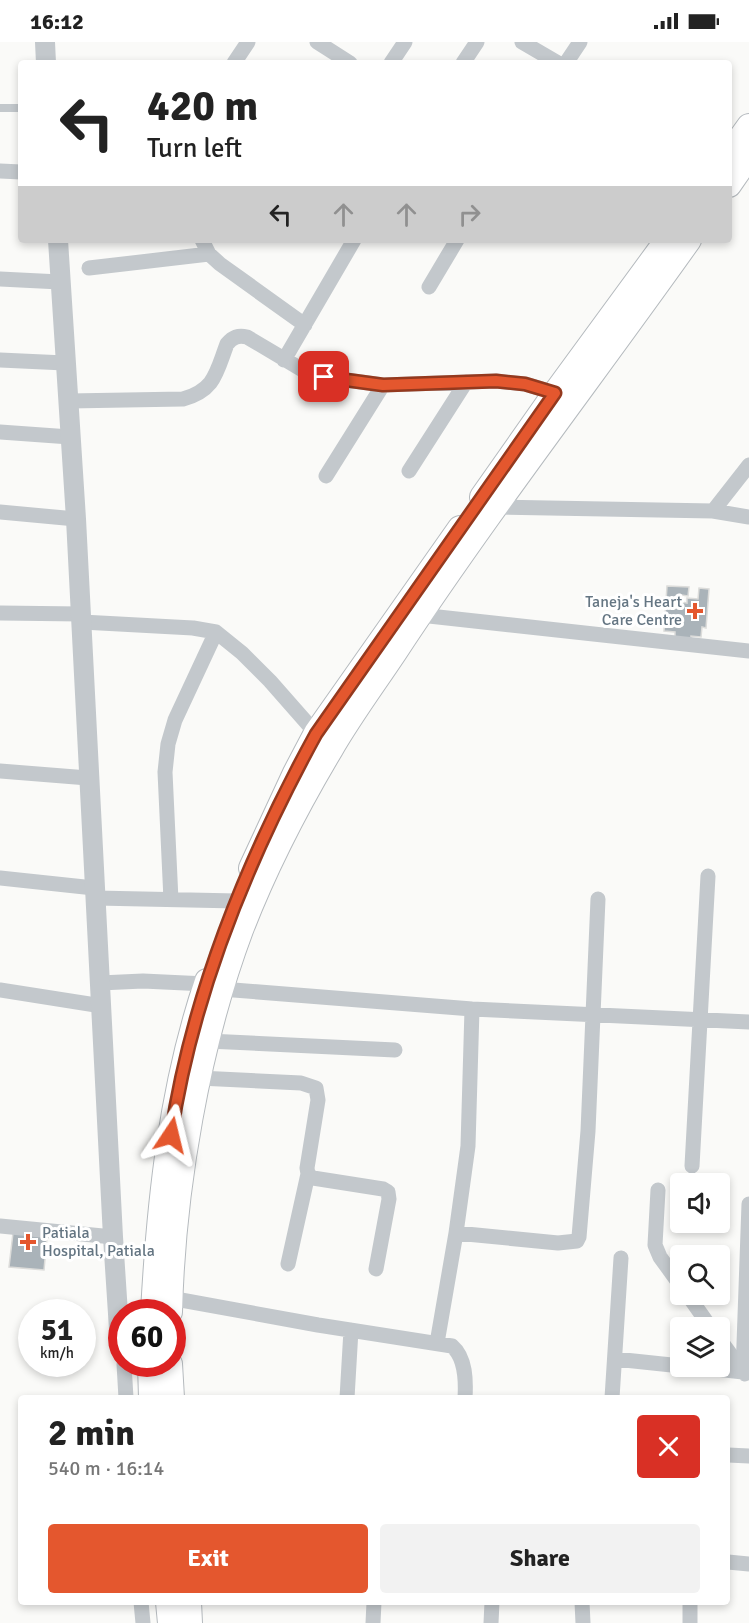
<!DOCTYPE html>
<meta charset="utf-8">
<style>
body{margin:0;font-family:Signika,sans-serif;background:#f2f2f2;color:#222;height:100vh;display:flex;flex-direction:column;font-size:22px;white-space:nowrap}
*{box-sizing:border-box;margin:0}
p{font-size:20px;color:#767676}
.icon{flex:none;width:33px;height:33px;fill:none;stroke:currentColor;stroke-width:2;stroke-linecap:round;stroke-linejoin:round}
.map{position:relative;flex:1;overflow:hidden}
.drawer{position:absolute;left:18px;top:1353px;width:712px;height:210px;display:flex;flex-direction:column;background:#fff;border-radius:6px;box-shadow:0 3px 9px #0003}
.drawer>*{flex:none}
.guide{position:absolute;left:18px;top:18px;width:714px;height:183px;border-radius:6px;box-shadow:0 3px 9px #0003;background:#fff;color:#222;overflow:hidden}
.buttons{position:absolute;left:670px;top:1131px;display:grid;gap:12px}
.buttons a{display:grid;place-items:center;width:60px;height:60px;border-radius:6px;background:#fff;box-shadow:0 3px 9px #0003;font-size:30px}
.speed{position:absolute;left:18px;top:1257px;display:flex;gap:12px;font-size:30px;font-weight:700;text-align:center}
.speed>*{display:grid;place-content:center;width:78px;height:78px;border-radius:50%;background:#fff;box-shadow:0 3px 9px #0003;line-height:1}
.speed small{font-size:15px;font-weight:400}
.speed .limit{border:9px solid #d22;background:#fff;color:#111}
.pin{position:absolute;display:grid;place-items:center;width:51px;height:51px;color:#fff;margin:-26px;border-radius:12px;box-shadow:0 3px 9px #0006}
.me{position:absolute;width:66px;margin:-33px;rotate:10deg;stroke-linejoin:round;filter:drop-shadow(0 0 4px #0008)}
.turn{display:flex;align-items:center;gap:21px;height:126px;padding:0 30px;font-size:27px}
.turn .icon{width:78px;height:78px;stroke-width:2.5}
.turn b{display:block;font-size:42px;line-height:51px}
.lanes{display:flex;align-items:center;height:57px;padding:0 30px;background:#0003;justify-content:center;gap:30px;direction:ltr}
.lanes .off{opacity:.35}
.round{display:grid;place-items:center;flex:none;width:63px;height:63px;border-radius:6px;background:#f2f2f2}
.overview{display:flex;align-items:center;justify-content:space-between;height:102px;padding:0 30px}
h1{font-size:36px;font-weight:700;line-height:45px}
.button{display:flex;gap:12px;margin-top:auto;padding:12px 30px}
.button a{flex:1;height:69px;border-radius:6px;background:#e4572e;color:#fff;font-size:24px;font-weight:700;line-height:69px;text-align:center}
.button a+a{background:#f2f2f2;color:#222}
.status{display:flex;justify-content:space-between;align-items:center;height:42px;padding:0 30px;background:#fff;direction:ltr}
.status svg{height:16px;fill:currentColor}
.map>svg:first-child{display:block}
</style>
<div class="status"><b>16:12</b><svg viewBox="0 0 49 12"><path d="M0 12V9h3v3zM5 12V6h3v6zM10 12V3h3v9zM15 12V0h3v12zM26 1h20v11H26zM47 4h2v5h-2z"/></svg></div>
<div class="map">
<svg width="749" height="1581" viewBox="0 0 749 1581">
<rect width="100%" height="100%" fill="#fafaf8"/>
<!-- building -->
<path fill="#aab3b9" stroke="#dcdcda" stroke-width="1.5" d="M 667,544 L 689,545 L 688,554 L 682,553 L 681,560 L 687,561 L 687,556 L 698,557 L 699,546 L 709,547 L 706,586 L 702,585 L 701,595 L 691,594 L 691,598 L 675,597 L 675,590 L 664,589 Z
M 13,1191 L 47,1195 L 44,1228 L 9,1225 Z"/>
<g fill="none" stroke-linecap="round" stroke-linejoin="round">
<defs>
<path id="primary" d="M 729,112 L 749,84
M 729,143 L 749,114
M 482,455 L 555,351 L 667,198
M 251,826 L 295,731 L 316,691 L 460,486
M 153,1270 C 159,1159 171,1045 207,939
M 170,1270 C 173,1147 198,1003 241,888 C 265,826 297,764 331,707 C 350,674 373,643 395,610 C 488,469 591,336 689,198
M 150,1322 L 151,1356
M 170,1322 L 172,1356
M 168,1560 L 170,1581
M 189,1560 L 190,1581"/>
</defs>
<!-- primary casing -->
<use href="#primary" stroke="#b5babe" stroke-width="26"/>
<!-- service -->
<path stroke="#c3c8cc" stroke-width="8" d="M 0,66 L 21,66"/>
<!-- minor -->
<path stroke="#c3c8cc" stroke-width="15" d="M 317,0 L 350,21
M 522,0 L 558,21
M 234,21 L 248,0
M 391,21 L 405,0
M 463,21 L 477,0
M 566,21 L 580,0
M 0,129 L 21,130
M 202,198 L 209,212 L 220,222 L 305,283
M 89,226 L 209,212
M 0,237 L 60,240
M 429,245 L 457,198
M 0,318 L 65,321
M 284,318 L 354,198
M 69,359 L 183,357 C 215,348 216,331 227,302 C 233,295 238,293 247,295 L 306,330 L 324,335 L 383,343 L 496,339 L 525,342 L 555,351
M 0,390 L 70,395
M 409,429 L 466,340
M 326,434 L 383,343
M 495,465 L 713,469 L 749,475
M 713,469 L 749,423
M 0,470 L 76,477
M 0,571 L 81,572
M 420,573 L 749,609
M 82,580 L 193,586 L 216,590 L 242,611 L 270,639 L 321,697
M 0,729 L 88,736
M 0,836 L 94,846
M 96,856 L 237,859
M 171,858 L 165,730 L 168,702 L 175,678 L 216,590
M 100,941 L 143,939 L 206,942
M 221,947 L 472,967 L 749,980
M 0,948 L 102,964
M 208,999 L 395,1008
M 199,1036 L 301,1041 L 316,1046 L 318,1058 L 307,1126 L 308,1132 L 288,1222
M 692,1124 L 708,834
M 308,1132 L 313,1136 L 383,1147 L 388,1150 L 389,1157 L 376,1227
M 658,1148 L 655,1203 L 660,1215 L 681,1244
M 0,1184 L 113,1195
M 456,1191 L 558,1201 L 577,1199 L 579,1195 L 588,1089 L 598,857
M 687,1252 L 711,1286
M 170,1256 L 318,1283 L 452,1304 C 466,1316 466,1339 465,1356
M 720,1298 L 745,1332
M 437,1301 L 456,1191 L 468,1104 L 472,967
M 615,1317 L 681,1324
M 124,1322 L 126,1356
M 689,1324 L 743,1330 L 749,1162
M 347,1356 L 351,1288
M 612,1356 L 621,1216
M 728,1413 L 749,1414
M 728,1520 L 749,1522
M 141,1560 L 143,1581
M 582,1560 L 583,1581
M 690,1560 L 690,1581
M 373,1581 L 374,1560
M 491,1581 L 492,1560"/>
<!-- tertiary -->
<path stroke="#c3c8cc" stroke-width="20" d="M 45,0 L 46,21
M 58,198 L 76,477 L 113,1195 L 119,1287 L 122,1294"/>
<!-- primary -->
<use href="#primary" stroke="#fff" stroke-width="24"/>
</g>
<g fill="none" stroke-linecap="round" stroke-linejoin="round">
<defs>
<path id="route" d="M 171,1093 C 192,952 248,816 316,692 L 555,351 L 525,342 L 496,339 L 383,343 L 324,335"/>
</defs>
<!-- route casing -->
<use href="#route" stroke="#94391e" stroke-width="15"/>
<!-- route -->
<use href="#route" stroke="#e4572e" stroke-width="10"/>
</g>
<!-- markers -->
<g fill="#e4572e" stroke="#fff" stroke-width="2">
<path d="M692 560h6v6h6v6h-6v6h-6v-6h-6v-6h6z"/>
<path d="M25 1191h6v6h6v6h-6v6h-6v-6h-6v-6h6z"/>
</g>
<g text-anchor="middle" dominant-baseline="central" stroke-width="6" stroke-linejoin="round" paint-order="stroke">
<!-- poi labels -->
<g font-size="16" fill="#657683" stroke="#fff" text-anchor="end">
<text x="682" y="560">Taneja's Heart<tspan x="682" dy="18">Care Centre</tspan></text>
<text x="42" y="1191" text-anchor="start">Patiala<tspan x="42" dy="18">Hospital, Patiala</tspan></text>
</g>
</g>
</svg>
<div class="buttons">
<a><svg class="icon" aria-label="sound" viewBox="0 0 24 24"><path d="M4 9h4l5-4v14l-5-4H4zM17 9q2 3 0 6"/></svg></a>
<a><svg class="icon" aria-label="search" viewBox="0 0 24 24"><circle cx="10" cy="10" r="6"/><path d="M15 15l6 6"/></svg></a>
<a><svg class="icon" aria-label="layers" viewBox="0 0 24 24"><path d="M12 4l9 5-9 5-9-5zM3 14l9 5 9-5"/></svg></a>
</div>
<div class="speed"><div>51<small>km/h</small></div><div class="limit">60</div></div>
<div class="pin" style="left:324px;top:335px;background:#d93025"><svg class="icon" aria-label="arrive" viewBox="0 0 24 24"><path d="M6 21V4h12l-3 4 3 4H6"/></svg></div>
<svg class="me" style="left:171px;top:1093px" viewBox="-20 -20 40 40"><path d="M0-17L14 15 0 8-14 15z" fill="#e4572e" stroke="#fff" stroke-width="4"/></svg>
<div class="guide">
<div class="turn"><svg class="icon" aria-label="left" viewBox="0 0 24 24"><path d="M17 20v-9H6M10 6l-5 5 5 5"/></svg><div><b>420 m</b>Turn left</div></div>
<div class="lanes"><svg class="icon" aria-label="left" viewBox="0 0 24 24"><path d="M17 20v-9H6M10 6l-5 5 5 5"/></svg><svg class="icon off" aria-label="ahead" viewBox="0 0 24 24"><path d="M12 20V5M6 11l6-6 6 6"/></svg><svg class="icon off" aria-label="ahead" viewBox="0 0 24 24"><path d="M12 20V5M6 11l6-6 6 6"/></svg><svg class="icon off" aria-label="right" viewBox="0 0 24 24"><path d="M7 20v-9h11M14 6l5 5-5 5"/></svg></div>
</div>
<section class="drawer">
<div class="overview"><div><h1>2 min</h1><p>540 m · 16:14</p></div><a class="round" style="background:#d93025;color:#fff"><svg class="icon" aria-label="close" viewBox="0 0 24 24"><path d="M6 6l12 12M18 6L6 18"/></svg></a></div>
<div class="button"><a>Exit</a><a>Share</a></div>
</section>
</div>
